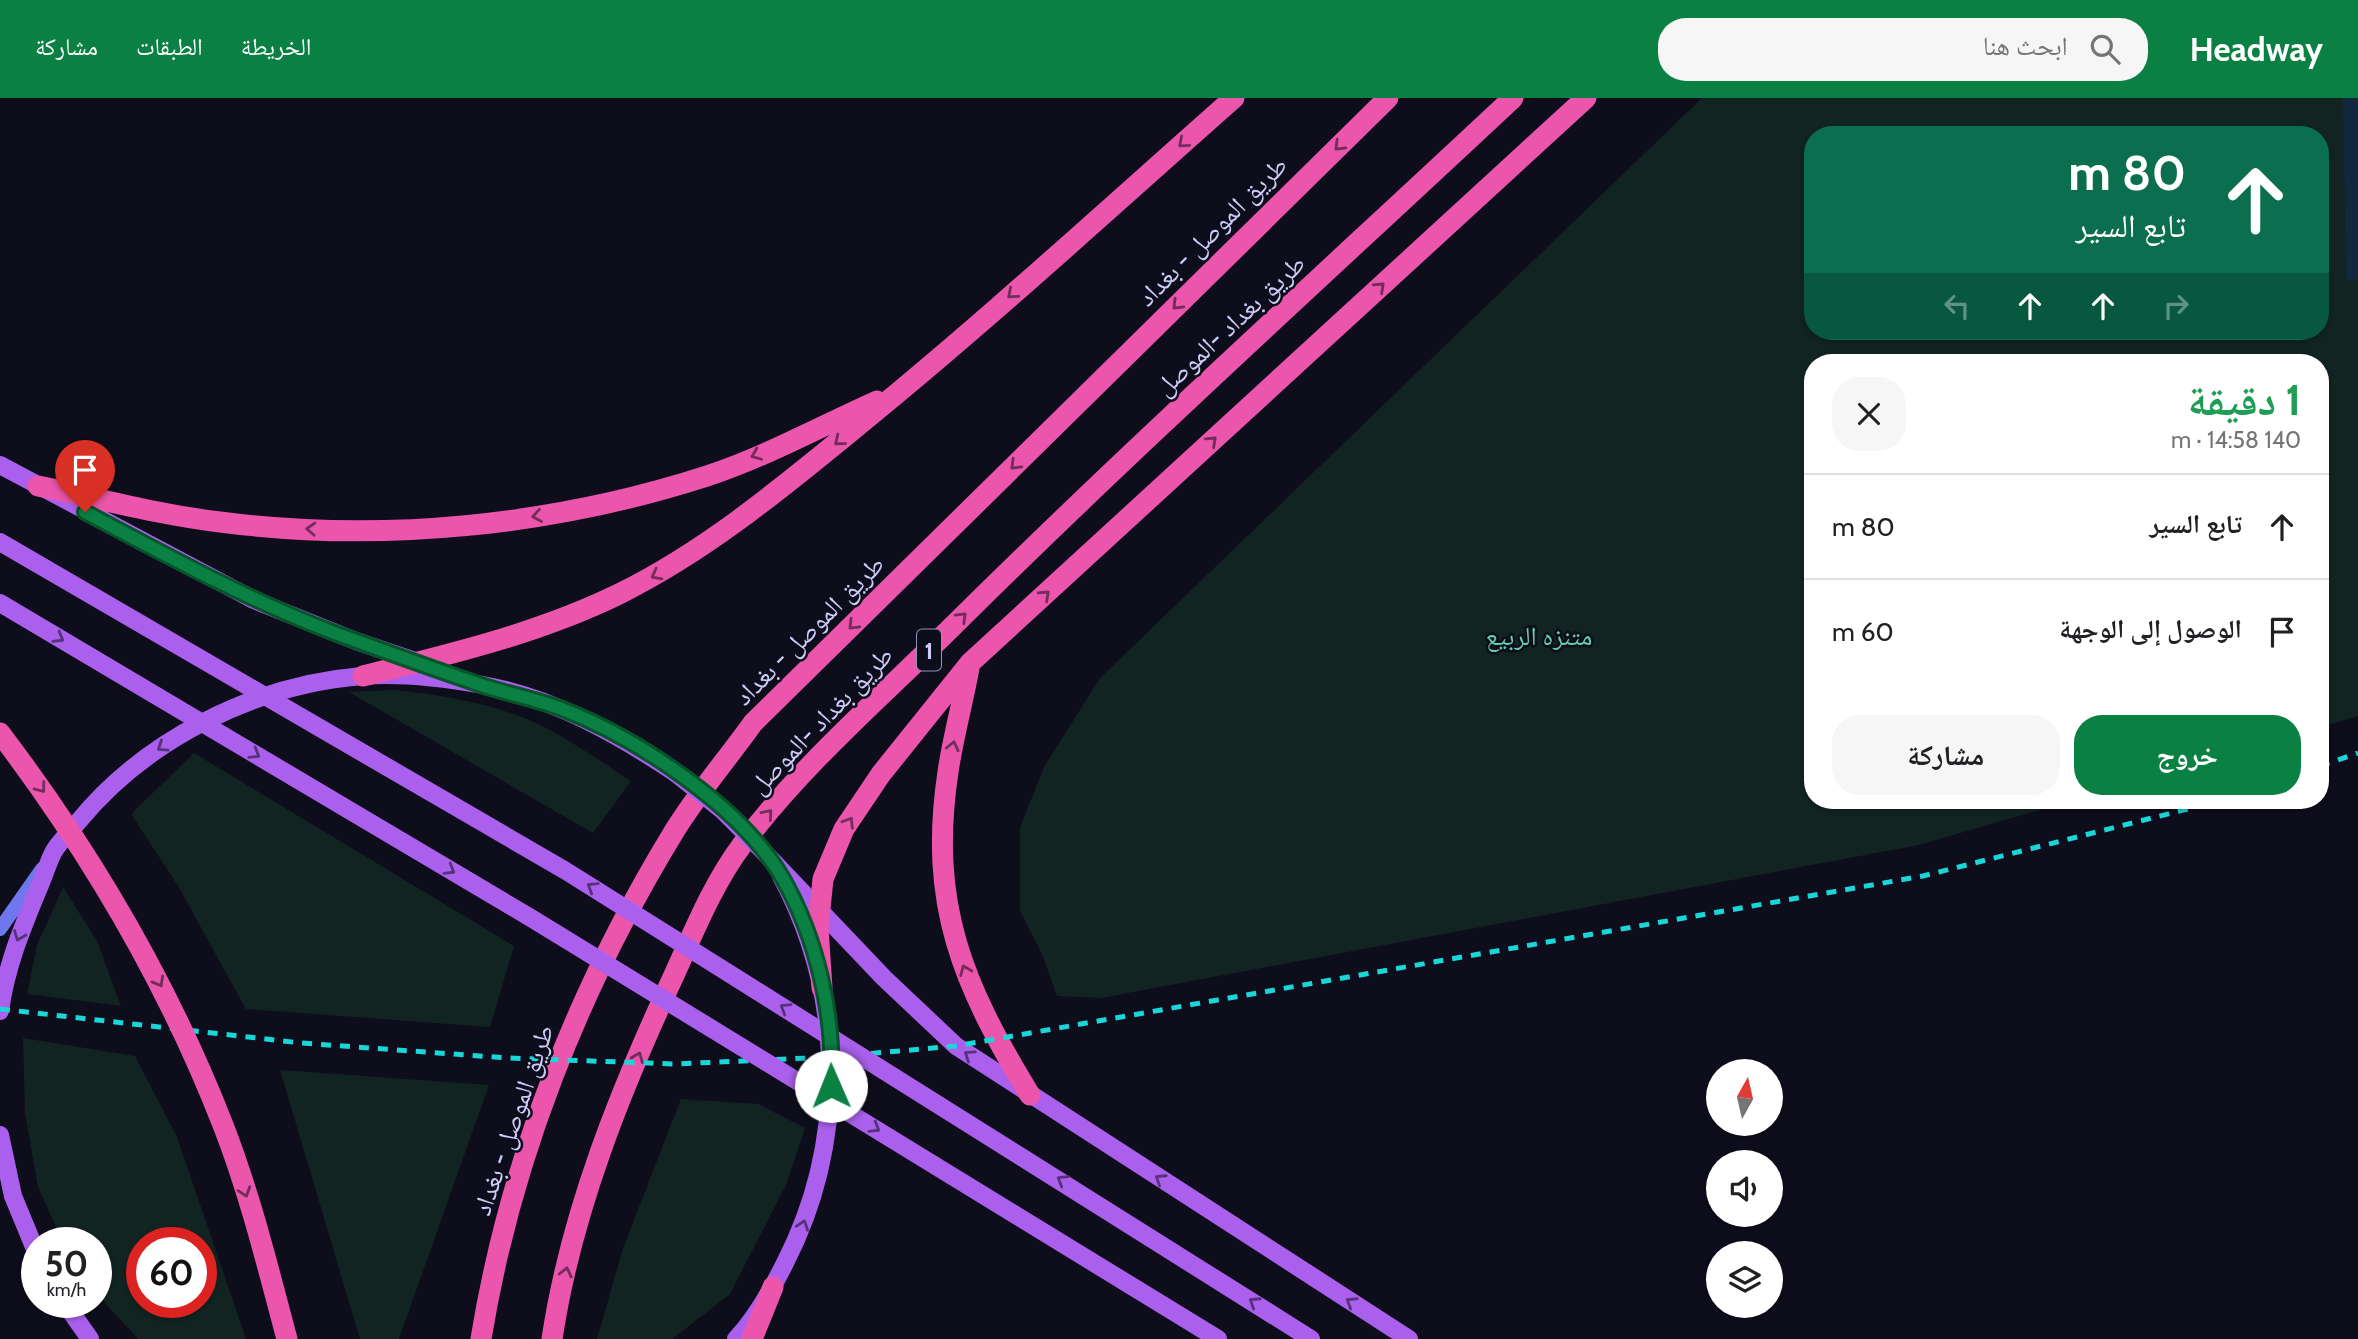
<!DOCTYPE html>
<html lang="ar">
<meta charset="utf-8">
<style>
body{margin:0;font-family:Cabin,"Noto Naskh Arabic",sans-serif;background:#f6f6f6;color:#202124;direction:rtl;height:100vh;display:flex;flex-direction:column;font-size:26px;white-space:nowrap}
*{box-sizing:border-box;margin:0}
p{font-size:23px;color:#757577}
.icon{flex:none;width:38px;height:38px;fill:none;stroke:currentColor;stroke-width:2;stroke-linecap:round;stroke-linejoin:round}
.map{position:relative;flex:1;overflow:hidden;direction:ltr}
.panel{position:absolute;left:1804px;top:256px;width:525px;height:455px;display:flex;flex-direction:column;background:#fff;border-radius:28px;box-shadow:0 2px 5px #0004;direction:rtl}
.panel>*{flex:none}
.hud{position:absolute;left:1804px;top:28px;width:525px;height:214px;border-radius:28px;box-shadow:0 2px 5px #0004;direction:rtl;background:#0b6e4f;color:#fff;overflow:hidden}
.needle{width:46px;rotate:8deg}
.tools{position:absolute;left:1706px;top:961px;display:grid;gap:14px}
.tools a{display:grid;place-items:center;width:77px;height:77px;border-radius:50%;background:#fff;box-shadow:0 2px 5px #0004;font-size:35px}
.speed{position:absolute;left:21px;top:1129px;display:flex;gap:14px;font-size:35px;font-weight:700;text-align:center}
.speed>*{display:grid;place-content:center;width:91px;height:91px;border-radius:50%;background:#fff;box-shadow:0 2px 5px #0004;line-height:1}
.speed small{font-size:18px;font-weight:400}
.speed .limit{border:10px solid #d22;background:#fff;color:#111}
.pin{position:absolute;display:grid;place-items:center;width:60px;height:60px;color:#fff;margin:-72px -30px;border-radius:50% 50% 50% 0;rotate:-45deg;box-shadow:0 0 7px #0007}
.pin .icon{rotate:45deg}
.me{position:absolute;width:77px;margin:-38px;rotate:359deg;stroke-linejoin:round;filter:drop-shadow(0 0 5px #0008)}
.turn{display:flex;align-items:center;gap:24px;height:147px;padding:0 28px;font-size:32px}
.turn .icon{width:91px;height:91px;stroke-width:2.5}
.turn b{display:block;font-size:49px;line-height:60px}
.lanes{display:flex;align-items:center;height:66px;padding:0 28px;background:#0003;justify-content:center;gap:35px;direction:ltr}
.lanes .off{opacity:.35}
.round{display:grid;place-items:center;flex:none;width:74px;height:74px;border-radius:28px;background:#f6f6f6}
.summary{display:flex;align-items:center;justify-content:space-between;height:119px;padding:0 28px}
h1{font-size:42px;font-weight:800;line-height:52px;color:#1e9e55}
.cta{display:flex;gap:14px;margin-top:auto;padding:14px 28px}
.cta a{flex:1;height:80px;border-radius:28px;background:#0b8043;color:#fff;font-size:28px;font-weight:800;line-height:80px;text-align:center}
.cta a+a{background:#f6f6f6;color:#202124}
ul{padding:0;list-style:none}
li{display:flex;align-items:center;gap:21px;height:105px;padding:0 28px;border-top:2px solid #e0e0e0}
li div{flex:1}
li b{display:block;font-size:26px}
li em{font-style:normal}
header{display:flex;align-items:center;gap:42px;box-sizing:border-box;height:98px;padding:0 35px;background:#0b8043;color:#fff}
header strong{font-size:33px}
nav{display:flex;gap:38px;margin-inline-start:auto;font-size:24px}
.search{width:490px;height:63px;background:#f6f6f6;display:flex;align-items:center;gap:18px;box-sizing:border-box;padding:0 24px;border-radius:28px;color:#757577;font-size:26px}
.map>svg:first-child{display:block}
</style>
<header>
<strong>Headway</strong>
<div class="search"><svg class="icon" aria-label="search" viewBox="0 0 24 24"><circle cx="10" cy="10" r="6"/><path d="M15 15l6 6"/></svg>ابحث هنا</div>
<nav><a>الخريطة</a><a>الطبقات</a><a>مشاركة</a></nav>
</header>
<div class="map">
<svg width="2358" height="1241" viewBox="0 0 2358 1241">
<rect width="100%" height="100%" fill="#0e0d1b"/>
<!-- green -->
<path fill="#112421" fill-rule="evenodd" d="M 1702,0 L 2358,0 L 2358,618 L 2321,629 L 2320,264 L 1813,264 L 1813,702 L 2074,702 L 1919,747 L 1101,900 L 1057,898 L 1042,856 L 1020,813 L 1020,729 L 1044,669 L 1100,580 ZM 1813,37 L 2320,37 L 2320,233 L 1813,233 Z
M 395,592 C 449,598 504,607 552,633 C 579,648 605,666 631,683 L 593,735 L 349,594 Z
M 194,655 L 514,848 L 490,929 L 246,911 L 178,788 L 131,716 Z
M 63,789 L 97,843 L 121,908 L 27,896 L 37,847 Z
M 23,940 L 135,958 L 177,1039 L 246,1241 L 138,1241 L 96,1195 L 96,1144 L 63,1144 L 38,1089 L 25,1015 ZM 201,1144 L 201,1204 L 142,1204 L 142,1144 Z
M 280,972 L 489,987 L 399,1241 L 360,1241 Z
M 681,1001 L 758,1006 L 805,1030 L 786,1087 L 730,1196 L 672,1241 L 597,1241 L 623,1150 Z"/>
<!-- water -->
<path fill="#12283e" d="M 2343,0 L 2358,0 L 2358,182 L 2346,183 Z"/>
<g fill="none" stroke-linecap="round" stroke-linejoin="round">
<!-- secondary -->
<path stroke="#6e77ee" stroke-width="14" d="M 0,831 L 42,771"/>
<!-- primary -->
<path stroke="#ab60ed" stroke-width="18" d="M 0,367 L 254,502 L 356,543 L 424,566
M 765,755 L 884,880 L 956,948 L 1409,1241
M 0,913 C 6,868 23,828 40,787 C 45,776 48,764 54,753 C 60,743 70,734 78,724 C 146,641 254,587 362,578 C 401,575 444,580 483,587 C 553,600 615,635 674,674
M 0,1037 L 13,1098 L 37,1156
M 64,1204 L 90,1241
M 736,1241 C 756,1220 772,1191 785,1165 C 847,1044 845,898 781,778"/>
<!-- highway -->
<path stroke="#eb55ab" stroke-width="21" d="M 38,388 C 98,400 159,417 220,424 C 381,445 552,428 707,378 C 765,359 821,328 877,303
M 969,570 C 963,604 953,639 948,674 C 928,807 963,887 1030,997
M 363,578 C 451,556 540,535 621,495 C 703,454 773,397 844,339 C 978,231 1105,114 1234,0
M 822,890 L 818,830 L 823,781 L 844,731 L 881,676 L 970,565 L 1586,0
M 481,1241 C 510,1062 580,887 675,732 C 698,695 728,660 753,625 L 1388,0
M 552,1241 C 571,1114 621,991 675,875 C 694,833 714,784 742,747 C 805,663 887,594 961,520 C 1140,343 1328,173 1513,0
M 752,1241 L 773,1189"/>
<!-- rail -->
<path stroke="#19d7d9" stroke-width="5" stroke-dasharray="10 9" stroke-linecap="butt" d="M 2320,668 L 2358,655
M 0,911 L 301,945 L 508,960 L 675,966 L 831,959 L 956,948 L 1923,778 L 2223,702"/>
<!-- primary-bridge -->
<path stroke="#ab60ed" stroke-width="18" d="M 0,444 L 566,773 L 1311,1241
M 0,505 L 531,820 L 1218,1241
M 674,674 L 722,712 L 765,755"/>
<!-- highway-bridge -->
<path stroke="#eb55ab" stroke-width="21" d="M 0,635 C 91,755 168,886 223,1027 C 250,1096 268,1170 287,1241"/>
</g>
<!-- one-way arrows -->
<defs><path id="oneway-chevron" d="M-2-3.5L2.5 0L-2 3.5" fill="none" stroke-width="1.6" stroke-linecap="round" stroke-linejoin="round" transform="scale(1.75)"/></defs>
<g stroke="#712d5c">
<use href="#oneway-chevron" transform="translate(1183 45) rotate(139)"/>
<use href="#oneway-chevron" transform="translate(1339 48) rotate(135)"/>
<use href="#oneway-chevron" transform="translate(1380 189) rotate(-43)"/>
<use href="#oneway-chevron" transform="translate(1012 196) rotate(139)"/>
<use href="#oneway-chevron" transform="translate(1177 207) rotate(135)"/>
<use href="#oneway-chevron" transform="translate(839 343) rotate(141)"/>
<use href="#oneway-chevron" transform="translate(1212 343) rotate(-43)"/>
<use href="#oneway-chevron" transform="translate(756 357) rotate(157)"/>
<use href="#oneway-chevron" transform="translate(1015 367) rotate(135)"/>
<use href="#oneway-chevron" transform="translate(537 418) rotate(170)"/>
<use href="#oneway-chevron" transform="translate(311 431) rotate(-177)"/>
<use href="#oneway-chevron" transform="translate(656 477) rotate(152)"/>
<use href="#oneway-chevron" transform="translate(1045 497) rotate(-43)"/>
<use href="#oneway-chevron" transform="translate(962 519) rotate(-45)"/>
<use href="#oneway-chevron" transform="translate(853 527) rotate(135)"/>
<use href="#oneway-chevron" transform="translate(953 648) rotate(-77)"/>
<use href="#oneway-chevron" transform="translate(41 690) rotate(53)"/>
<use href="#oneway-chevron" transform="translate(768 716) rotate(-49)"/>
<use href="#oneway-chevron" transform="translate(849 724) rotate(-58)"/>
<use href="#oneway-chevron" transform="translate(965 872) rotate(-112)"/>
<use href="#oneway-chevron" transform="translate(159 884) rotate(61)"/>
<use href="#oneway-chevron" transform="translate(638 959) rotate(-68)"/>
<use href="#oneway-chevron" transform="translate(245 1094) rotate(72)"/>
<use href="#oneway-chevron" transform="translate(566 1174) rotate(-77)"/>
</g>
<g stroke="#553279">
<use href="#oneway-chevron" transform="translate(59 540) rotate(31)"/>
<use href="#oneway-chevron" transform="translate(162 649) rotate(146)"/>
<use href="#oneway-chevron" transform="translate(255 656) rotate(31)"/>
<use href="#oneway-chevron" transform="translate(450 772) rotate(31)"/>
<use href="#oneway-chevron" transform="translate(592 789) rotate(-148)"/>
<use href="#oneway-chevron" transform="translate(19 838) rotate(111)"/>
<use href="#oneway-chevron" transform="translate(785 910) rotate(-148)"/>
<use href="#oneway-chevron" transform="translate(969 957) rotate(-146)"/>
<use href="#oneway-chevron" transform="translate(875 1030) rotate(31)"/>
<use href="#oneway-chevron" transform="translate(1160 1081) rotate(-147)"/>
<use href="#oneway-chevron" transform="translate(1062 1082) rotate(-148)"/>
<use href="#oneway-chevron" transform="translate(803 1127) rotate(-71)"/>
<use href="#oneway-chevron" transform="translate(1254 1204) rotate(-147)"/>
<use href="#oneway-chevron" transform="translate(1351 1204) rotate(-147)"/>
</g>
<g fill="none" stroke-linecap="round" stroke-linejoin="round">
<defs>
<path id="route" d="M 85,414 C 166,457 246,501 332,534 C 381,552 431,570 481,587 C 508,596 536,601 562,611 C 637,640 741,709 782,779 C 817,840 835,918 831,988"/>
</defs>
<!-- route casing -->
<use href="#route" stroke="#07532c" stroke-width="18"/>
<!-- route -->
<use href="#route" stroke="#0b8043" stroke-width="12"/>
</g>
<g text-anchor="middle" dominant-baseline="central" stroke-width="5" stroke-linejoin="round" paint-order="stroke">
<!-- shield labels -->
<rect fill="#0e0d1b" stroke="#9493b6" stroke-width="2" x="917" y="531.5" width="24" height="41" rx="5"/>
<g font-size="24" font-weight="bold" fill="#cdccf9">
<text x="929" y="552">1</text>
</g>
<!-- street labels -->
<g font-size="26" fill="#cdccf9" stroke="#0e0d1b">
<text transform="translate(1212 133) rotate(-45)">طريق الموصل - بغداد</text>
<text transform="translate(1230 227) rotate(-43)">طريق بغداد -الموصل</text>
<text transform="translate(809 532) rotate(-45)">طريق الموصل - بغداد</text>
<text transform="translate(821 622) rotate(-46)">طريق بغداد -الموصل</text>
<text transform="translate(513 1022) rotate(-71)">طريق الموصل - بغداد</text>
</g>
<!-- park labels -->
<g font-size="26" fill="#62d0aa" stroke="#0e0d1b">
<text x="1539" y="538">متنزه الربيع</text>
</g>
</g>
</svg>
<div class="tools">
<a><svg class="needle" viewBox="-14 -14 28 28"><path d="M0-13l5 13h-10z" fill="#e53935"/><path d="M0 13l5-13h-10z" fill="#757577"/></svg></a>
<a><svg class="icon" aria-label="sound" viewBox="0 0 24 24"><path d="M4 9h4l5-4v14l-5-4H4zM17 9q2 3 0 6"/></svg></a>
<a><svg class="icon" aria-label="layers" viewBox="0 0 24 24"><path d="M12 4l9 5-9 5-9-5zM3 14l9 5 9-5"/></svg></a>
</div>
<div class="speed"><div>50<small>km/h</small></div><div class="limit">60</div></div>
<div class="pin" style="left:85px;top:414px;background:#d93025"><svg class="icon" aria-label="arrive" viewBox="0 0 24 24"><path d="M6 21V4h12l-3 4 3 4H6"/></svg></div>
<svg class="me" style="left:831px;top:988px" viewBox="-20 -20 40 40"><circle r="19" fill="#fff"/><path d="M0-13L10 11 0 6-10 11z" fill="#0b8043"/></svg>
<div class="hud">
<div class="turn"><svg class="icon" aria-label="ahead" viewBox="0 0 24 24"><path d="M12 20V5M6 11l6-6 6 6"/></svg><div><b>80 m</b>تابع السير</div></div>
<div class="lanes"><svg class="icon off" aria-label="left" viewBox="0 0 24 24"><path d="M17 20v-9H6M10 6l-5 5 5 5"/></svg><svg class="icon" aria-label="ahead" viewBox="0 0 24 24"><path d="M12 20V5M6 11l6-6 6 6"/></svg><svg class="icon" aria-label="ahead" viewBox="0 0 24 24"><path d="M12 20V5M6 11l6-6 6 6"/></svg><svg class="icon off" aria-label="right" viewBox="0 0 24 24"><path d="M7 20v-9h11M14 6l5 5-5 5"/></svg></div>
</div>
<section class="panel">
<div class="summary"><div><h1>1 دقيقة</h1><p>140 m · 14:58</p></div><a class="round"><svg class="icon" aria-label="close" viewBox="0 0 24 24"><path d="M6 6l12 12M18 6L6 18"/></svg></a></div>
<ul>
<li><svg class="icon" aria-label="ahead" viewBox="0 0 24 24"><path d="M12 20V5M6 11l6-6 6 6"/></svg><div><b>تابع السير</b></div><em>80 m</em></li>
<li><svg class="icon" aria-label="arrive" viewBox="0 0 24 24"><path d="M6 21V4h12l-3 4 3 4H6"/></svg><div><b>الوصول إلى الوجهة</b></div><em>60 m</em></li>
</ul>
<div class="cta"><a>خروج</a><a>مشاركة</a></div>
</section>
</div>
